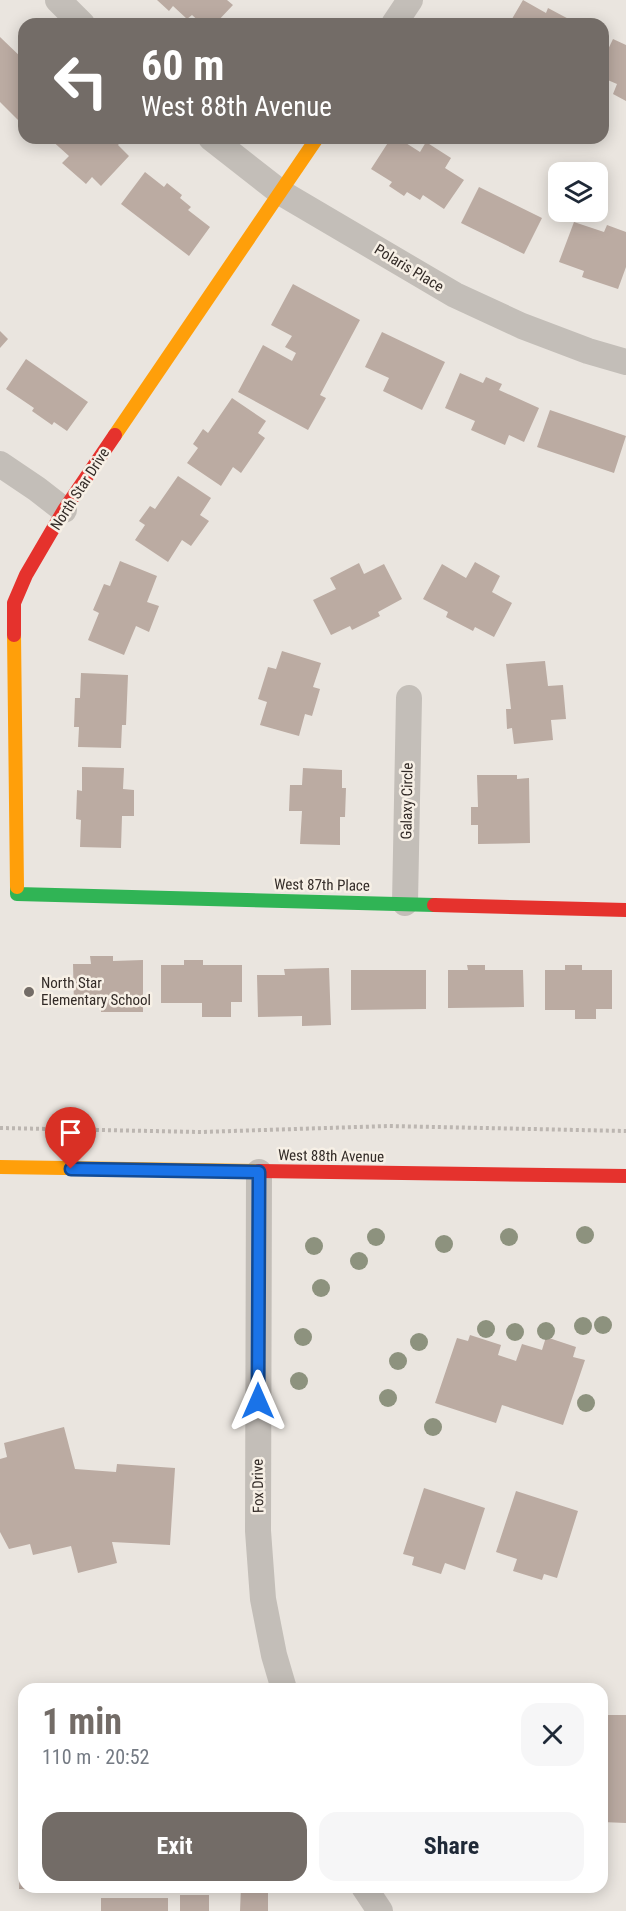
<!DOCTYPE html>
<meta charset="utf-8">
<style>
body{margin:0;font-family:"Roboto Condensed",sans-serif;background:#f6f6f7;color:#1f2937;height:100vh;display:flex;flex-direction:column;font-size:22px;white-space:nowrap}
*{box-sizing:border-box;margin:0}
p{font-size:20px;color:#747a83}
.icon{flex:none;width:33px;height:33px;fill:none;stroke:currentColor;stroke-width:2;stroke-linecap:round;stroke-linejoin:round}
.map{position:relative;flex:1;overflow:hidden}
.panel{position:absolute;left:18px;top:1683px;width:590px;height:210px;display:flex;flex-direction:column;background:#fff;border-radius:18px;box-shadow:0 3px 15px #0003}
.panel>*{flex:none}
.hud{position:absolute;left:18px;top:18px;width:591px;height:126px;border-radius:18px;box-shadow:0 3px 15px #0003;background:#736c67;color:#fff;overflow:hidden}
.controls{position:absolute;left:548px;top:162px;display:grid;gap:12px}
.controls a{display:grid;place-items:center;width:60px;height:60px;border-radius:12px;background:#fff;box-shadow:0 3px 15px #0003;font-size:30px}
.pin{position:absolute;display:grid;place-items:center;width:51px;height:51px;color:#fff;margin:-62px -26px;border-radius:50% 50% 50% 0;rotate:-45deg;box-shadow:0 0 6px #0007}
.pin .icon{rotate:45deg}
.me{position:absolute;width:66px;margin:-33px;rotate:0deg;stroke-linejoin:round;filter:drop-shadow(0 0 4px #0008)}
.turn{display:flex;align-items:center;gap:21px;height:126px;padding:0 24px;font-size:27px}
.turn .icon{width:78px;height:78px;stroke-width:2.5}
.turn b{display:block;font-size:42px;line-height:51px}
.round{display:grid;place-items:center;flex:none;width:63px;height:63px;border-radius:18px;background:#f6f6f7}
.summary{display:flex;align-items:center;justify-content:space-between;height:102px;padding:0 24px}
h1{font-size:36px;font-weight:700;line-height:45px;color:#736c67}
.button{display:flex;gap:12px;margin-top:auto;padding:12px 24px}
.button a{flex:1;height:69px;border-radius:18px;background:#736c67;color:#fff;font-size:24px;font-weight:700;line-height:69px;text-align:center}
.button a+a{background:#f6f6f7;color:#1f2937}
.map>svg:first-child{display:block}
</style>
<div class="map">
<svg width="626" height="1911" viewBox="0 0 626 1911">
<rect width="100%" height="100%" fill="#eae5df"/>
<!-- building -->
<path fill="#bbaba2" d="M 157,0 L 227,0 L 233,5 L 215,24 L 202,24 L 192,15 L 187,19 L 173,6 L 169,11 Z
M 523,0 L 546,13 L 548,8 L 578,24 L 509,24 Z
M 0,37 L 24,60 L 24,126 L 0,102 Z
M 613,39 L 626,45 L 626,101 L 613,94 L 617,84 L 603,78 L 603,60 Z
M 49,138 L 124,138 L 118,145 L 129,156 L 101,186 L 92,177 L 86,184 L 62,163 L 69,156 Z
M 391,138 L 398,138 L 420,152 L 426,142 L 451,158 L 445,168 L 464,180 L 444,209 L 423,195 L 420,200 L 407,192 L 404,196 L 389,186 L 392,182 L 371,169 Z
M 145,172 L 164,187 L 167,183 L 182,195 L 180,198 L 191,207 L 188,210 L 210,227 L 189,256 L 121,204 Z
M 479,187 L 542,218 L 524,254 L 461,223 Z
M 574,222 L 604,232 L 607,225 L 626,232 L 626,267 L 618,289 L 582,277 L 584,271 L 559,262 Z
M 293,284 L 360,320 L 320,395 L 326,398 L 308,430 L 238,392 L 263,345 L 292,361 L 296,353 L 285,347 L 292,336 L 271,325 Z
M 0,331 L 8,339 L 0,348 Z
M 382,332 L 445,362 L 422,410 L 383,391 L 389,378 L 365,367 Z
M 26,359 L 88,402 L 67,431 L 54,422 L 52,425 L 32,411 L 34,408 L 6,389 Z
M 460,373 L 483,383 L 486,377 L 502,384 L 499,390 L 539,408 L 524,442 L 509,435 L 505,445 L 471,430 L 475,421 L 445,408 Z
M 232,398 L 266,421 L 258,433 L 265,438 L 241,473 L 233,467 L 221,486 L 187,463 L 198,448 L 193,444 L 203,429 L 208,433 Z
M 550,410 L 626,436 L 614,473 L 537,447 Z
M 178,476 L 211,498 L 200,515 L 209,521 L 191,546 L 182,540 L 168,562 L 135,540 L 145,525 L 139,521 L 150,506 L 155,509 Z
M 120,561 L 157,576 L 147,602 L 159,606 L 149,632 L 136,626 L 124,655 L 88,640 L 99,613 L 93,610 L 104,584 L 110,586 Z
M 475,562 L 500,576 L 492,592 L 512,603 L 494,637 L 475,627 L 473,631 L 446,617 L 448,612 L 423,599 L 442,564 L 466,578 Z
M 359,563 L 364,574 L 384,564 L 402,599 L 378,612 L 380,616 L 352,630 L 350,626 L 331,635 L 313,600 L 336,589 L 330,578 Z
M 282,651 L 321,663 L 313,687 L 320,689 L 312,716 L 305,714 L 299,736 L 260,725 L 267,702 L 258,699 L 268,667 L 276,669 Z
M 545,661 L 548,686 L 563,685 L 566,719 L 551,720 L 553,740 L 514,744 L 512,728 L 507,729 L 506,709 L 511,709 L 506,664 Z
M 81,673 L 128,675 L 126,725 L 122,725 L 121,748 L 78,747 L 79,727 L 74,727 L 75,698 L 80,698 Z
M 82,767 L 124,768 L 123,789 L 134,790 L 134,816 L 122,816 L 121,848 L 80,847 L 81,820 L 76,819 L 77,790 L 82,791 Z
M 303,768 L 342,770 L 342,788 L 346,788 L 345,817 L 340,817 L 340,845 L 300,844 L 302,811 L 289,811 L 290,785 L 302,785 Z
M 477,775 L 517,775 L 517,779 L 529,778 L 530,843 L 478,844 L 478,825 L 471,825 L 471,807 L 478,807 Z
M 90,956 L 113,956 L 113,961 L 143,960 L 143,1012 L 101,1012 L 101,1005 L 74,1005 L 73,964 L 91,964 Z
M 184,960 L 203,960 L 203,965 L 242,965 L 242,1002 L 231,1002 L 231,1017 L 202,1017 L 202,1003 L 161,1003 L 161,965 L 184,965 Z
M 467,965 L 485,965 L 485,970 L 523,970 L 524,1007 L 448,1008 L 448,970 L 468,970 Z
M 565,965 L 582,965 L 582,970 L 612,970 L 612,1009 L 596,1009 L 596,1019 L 575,1019 L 575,1010 L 545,1010 L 545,970 L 565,970 Z
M 329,968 L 331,1025 L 302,1026 L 302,1016 L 258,1017 L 257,975 L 285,975 L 284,969 Z
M 351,970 L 426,970 L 426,1009 L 351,1010 Z
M 470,1335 L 501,1345 L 498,1355 L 516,1361 L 522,1344 L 542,1350 L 546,1337 L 576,1347 L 573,1357 L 585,1360 L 563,1425 L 502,1405 L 496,1423 L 435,1403 L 457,1338 L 468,1341 Z
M 64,1427 L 75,1469 L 116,1472 L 117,1464 L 175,1468 L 170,1545 L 112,1542 L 117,1563 L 78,1573 L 71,1546 L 33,1555 L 30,1544 L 9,1549 L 0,1532 L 0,1459 L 7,1457 L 4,1443 Z
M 424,1488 L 485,1508 L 465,1570 L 445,1563 L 441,1574 L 412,1565 L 414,1557 L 403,1554 Z
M 516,1491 L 578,1511 L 557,1578 L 544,1574 L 542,1580 L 513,1571 L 517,1559 L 496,1552 Z
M 602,1715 L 626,1715 L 626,1823 L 602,1822 Z
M 20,1856 L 24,1856 L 24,1887 L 76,1887 L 76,1890 L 19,1889 Z
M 241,1887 L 268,1887 L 268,1911 L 240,1911 Z
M 180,1895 L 209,1895 L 209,1911 L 180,1911 Z
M 101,1898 L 168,1898 L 168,1911 L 101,1911 Z"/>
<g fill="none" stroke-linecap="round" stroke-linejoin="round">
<!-- path -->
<path stroke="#bcb6b1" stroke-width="4" stroke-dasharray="3 3" stroke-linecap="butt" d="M 0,1128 L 201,1132 L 389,1126 L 626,1131"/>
<!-- street -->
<path stroke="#c3beb8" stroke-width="26" d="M 58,0 L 82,24
M 394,24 L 410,0
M 211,138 L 280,192 L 455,295 L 522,326 L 588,351 L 626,362
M 0,464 L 37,489 L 64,510
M 405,903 L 409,698
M 259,1172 L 258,1531 L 263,1599 L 274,1655 L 284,1689
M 364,1887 L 380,1911"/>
<!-- fast -->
<path stroke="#30b455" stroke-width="14" d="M 17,887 L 17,894 L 434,905"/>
<!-- slow -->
<path stroke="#ff9f0a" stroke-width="14" d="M 115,435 L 317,138
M 14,635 L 17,887
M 0,1167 L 259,1171"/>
<!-- jam -->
<path stroke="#e5322d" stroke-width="14" d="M 14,635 L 14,603 L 26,575 L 64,510 L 115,435
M 434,905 L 626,910
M 259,1171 L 626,1176"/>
</g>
<!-- trees -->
<g fill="#8d927e">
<circle cx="585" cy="1235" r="9"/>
<circle cx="376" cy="1237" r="9"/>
<circle cx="509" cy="1237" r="9"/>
<circle cx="444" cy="1244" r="9"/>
<circle cx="314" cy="1246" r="9"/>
<circle cx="359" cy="1261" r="9"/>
<circle cx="321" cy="1288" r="9"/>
<circle cx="603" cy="1325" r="9"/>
<circle cx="583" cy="1326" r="9"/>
<circle cx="486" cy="1329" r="9"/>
<circle cx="546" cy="1331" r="9"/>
<circle cx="515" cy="1332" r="9"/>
<circle cx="303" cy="1337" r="9"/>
<circle cx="419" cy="1342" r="9"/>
<circle cx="398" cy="1361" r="9"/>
<circle cx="299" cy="1381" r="9"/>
<circle cx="388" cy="1398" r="9"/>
<circle cx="586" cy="1403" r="9"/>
<circle cx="433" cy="1427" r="9"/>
</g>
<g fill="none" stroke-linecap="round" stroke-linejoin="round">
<defs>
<path id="route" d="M 71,1169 L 259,1172 L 258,1401"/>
</defs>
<!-- route casing -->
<use href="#route" stroke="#114b97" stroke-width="15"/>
<!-- route -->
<use href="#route" stroke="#1a73e8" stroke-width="10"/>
</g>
<!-- markers -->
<circle fill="#736c67" stroke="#f7f0e6" stroke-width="2" cx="29" cy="992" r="6"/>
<g text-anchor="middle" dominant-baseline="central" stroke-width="5" stroke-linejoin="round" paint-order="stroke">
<!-- street labels -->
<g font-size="15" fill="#332b27" stroke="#f7f0e6">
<text transform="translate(409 268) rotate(31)">Polaris Place</text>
<text transform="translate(80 489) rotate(-57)">North Star Drive</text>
<text transform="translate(407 801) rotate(-89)">Galaxy Circle</text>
<text transform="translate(322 885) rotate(1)">West 87th Place</text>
<text transform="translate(331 1156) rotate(1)">West 88th Avenue</text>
<text transform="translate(258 1486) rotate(-91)">Fox Drive</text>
</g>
<!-- poi labels -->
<g font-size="15" fill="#332b27" stroke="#f7f0e6" text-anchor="start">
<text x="41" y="983">North Star<tspan x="41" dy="17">Elementary School</tspan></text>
</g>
</g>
</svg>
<div class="controls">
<a><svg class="icon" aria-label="layers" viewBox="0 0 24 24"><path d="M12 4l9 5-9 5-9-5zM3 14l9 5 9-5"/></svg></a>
</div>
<div class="pin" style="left:71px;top:1169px;background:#d93025"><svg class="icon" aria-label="arrive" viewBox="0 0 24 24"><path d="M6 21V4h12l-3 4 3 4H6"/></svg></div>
<svg class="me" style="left:258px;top:1401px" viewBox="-20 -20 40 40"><path d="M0-17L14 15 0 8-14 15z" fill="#1a73e8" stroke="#fff" stroke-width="4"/></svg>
<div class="hud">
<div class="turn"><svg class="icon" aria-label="left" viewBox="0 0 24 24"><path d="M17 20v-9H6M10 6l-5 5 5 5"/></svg><div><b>60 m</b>West 88th Avenue</div></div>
</div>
<section class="panel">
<div class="summary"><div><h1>1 min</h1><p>110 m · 20:52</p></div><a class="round"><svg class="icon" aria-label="close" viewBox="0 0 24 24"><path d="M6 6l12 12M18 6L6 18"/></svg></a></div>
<div class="button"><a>Exit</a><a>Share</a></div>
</section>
</div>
